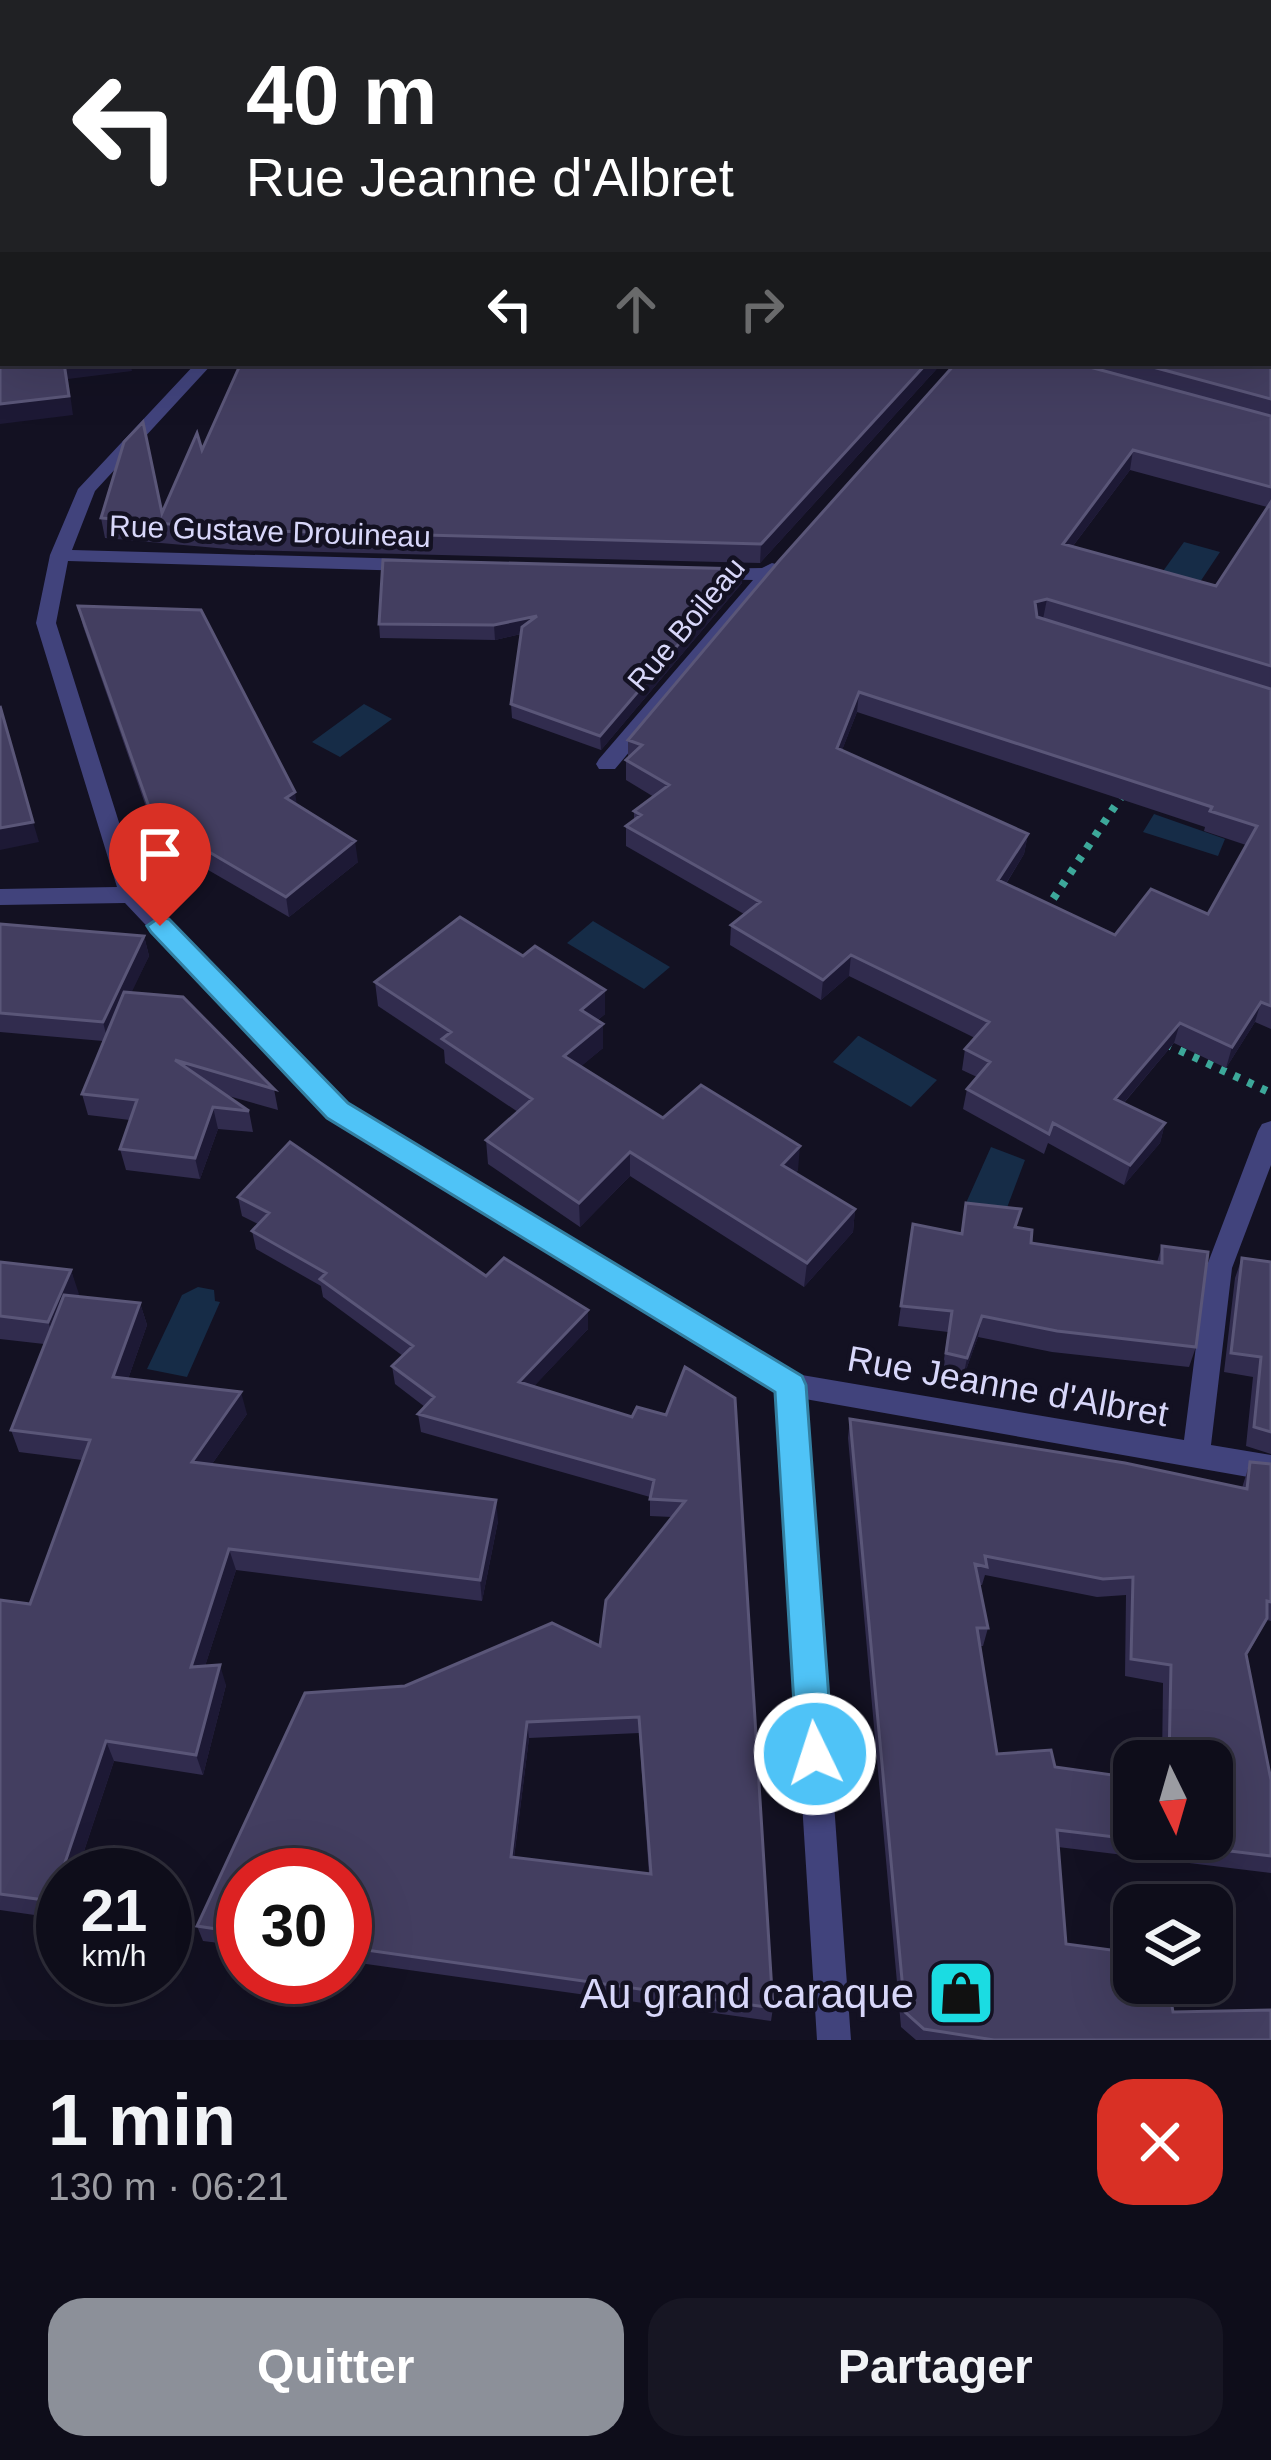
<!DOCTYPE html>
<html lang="fr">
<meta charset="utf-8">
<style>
body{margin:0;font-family:Helvetica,sans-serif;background:#171623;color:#f1f3f6;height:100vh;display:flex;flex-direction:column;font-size:45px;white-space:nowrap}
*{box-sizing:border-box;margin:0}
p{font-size:39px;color:#9b9ca2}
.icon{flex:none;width:66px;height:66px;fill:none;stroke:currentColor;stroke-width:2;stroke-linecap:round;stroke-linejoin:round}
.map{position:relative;height:2040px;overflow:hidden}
.drawer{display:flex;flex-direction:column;background:#0e0d1a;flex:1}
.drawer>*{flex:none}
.hud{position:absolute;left:0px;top:0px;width:1272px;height:366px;box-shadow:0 12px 48px #0002,0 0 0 3px #2e2d39;background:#202124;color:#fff;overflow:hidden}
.needle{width:78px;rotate:175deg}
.tools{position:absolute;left:1113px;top:1740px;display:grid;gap:24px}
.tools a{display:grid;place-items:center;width:120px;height:120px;border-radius:24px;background:#0e0d1a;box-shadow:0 12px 48px #0002,0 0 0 3px #2e2d39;font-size:60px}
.speed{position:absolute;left:36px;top:1848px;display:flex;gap:24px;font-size:60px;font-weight:700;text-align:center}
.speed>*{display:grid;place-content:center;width:156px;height:156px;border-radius:50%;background:#0e0d1a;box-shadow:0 12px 48px #0002,0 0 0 3px #2e2d39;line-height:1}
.speed small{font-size:30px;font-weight:400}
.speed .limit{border:18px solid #d22;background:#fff;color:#111}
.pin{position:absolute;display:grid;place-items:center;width:102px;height:102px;color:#fff;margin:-123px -51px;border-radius:50% 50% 50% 0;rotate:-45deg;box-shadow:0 0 12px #0007}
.pin .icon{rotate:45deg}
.me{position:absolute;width:132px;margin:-66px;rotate:356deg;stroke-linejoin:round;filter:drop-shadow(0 0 9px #0008)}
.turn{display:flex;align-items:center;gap:42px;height:252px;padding:0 48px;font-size:54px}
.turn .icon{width:156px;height:156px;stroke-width:2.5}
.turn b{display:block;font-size:84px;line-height:102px}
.lanes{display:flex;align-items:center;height:114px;padding:0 48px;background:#0003;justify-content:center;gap:60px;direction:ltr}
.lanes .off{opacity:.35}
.round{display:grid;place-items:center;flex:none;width:126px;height:126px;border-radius:36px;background:#171623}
.overview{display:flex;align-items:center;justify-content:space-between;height:204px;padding:0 48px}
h1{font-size:72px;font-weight:800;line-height:90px}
.primary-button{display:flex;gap:24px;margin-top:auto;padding:24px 48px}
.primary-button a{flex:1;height:138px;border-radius:36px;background:#8c9099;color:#fff;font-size:48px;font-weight:800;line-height:138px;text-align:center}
.primary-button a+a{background:#171623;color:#f1f3f6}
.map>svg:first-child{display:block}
</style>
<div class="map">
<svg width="1271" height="2040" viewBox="0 0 1271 2040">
<rect width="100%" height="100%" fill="#131122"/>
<!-- green -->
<path fill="#152b29" d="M 356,0 L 1166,0 L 305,3 Z"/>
<!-- water -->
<path fill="#162c47" d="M 1184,542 L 1220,552 L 1198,585 L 1161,574 Z
M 364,704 L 392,719 L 340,757 L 312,742 Z
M 1154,814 L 1225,839 L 1218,856 L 1143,832 Z
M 593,921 L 670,967 L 644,989 L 567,943 Z
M 858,1036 L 859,1036 L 937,1080 L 911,1107 L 833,1062 Z
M 991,1147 L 1025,1160 L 1005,1213 L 966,1203 Z
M 198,1287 L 214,1290 L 215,1301 L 220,1302 L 187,1377 L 147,1369 L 182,1295 Z"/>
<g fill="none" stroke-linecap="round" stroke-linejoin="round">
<!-- path-far1 -->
<path stroke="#3da89a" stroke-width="4.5" stroke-dasharray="3 6" stroke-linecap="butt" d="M 439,3 L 490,0
M 995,3 L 1045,0"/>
<!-- path -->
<path stroke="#3da89a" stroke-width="8" stroke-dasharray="6 9" stroke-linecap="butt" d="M 1045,911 L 1123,794
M 1166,1044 L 1267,1091"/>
<!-- minor -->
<path fill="#41437c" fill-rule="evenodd" d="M 196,363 L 213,363 L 95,491 L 72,550 L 411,559 L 421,565 L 411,571 L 68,561 L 56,623 L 141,892 L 346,1104 L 796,1374 L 1184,1440 L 1206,1268 L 1258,1131 L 1262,1124 L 1271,1121 L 1271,1165 L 1232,1268 L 1211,1445 L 1271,1455 L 1271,1481 L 805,1399 L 851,2040 L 817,2040 L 776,1391 L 328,1118 L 125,903 L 0,905 L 0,889 L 117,887 L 36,623 L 50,555 L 78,489 Z
M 772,563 L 779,565 L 779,573 L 615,769 L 599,769 L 596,764 L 599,759 L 753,580 L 710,579 L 700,573 L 703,569 L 762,568 Z"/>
<!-- tertiary -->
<path fill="#41437c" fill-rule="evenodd" d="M 0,12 L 3,12 L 3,20 L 0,20 Z
M 0,74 L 3,74 L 3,82 L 0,82 Z"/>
</g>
<!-- wall -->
<path fill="#312c4e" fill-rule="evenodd" d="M 1271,2 L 1271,1029 L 1255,1022 L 1226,1068 L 1174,1043 L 1124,1103 L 1165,1123 L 1160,1143 L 1124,1185 L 1048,1143 L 1044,1154 L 963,1109 L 967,1089 L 977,1077 L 962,1070 L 965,1049 L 975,1038 L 849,976 L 821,1000 L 730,945 L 731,925 L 744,914 L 626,846 L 626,826 L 634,820 L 634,811 L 654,797 L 626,780 L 626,760 L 628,757 L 628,740 L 956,363 L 1269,363 L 1269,3 ZM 1130,470 L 1267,507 L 1216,586 L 1073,546 ZM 857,712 L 1205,827 L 1204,831 L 1246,845 L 1208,914 L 1115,935 L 1006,884 L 1024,854 L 1028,834 L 842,750 Z
M 942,363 L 760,563 L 239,550 L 105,538 L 101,518 L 162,513 L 202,450 Z
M 742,583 L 601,750 L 512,718 L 511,704 L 521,634 L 495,640 L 380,638 L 379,624 Z
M 78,606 L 297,805 L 358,862 L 289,917 L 203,867 L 176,893 L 83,626 Z
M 0,924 L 144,936 L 149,956 L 131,992 L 274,1089 L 278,1110 L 225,1095 L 249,1111 L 253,1132 L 218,1129 L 200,1179 L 126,1170 L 120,1149 L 130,1120 L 88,1115 L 82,1094 L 103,1041 L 0,1032 Z
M 523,956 L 605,990 L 605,1014 L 598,1020 L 603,1024 L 603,1048 L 581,1066 L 663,1118 L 798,1170 L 795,1173 L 855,1209 L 853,1232 L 804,1287 L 630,1176 L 580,1227 L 488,1164 L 486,1140 L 518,1112 L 445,1063 L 444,1050 L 378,1006 L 375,982 Z
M 238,1197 L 588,1310 L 588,1329 L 533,1387 L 632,1417 L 666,1415 L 685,1367 L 773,2008 L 771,2021 L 345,1961 L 345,1875 L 243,1875 L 243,1946 L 203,1941 L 197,1926 L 405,1686 L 600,1646 L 672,1517 L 650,1516 L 650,1497 L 421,1432 L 418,1414 L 425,1407 L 395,1384 L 392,1366 L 403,1356 L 323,1297 L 321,1286 L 256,1249 L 252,1231 L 258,1224 L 242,1216 ZM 639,1733 L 649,1874 L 514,1858 L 529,1738 Z
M 966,1203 L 1017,1227 L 1031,1243 L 1157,1262 L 1162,1246 L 1196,1347 L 1189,1367 L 1052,1352 L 978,1337 L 963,1378 L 942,1373 L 948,1332 L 898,1326 L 913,1224 L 961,1233 Z
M 1242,1258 L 1271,1262 L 1271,1454 L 1246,1446 L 1253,1377 L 1224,1372 L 1235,1278 Z
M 0,1262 L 71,1270 L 78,1296 L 140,1303 L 147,1325 L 128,1379 L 247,1414 L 212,1464 L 498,1521 L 482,1601 L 236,1570 L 205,1666 L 226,1685 L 203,1775 L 114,1761 L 76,1875 L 63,1875 L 62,1919 L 0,1910 L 0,1600 L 30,1604 L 82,1460 L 19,1452 L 11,1430 L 44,1344 L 0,1339 Z
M 850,1419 L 1242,1488 L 1250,1462 L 1271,1464 L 1271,1621 L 1267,1620 L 1246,1657 L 1271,1780 L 1271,1873 L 1058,1847 L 1066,1944 L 1173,2012 L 1271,2040 L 916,2040 L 901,2027 L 848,1438 ZM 985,1575 L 1097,1597 L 1126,1595 L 1125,1676 L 1163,1683 L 1162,1761 L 1212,1761 L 1134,1839 L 1055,1767 L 997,1754 L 980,1646 L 983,1646 L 988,1628 L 979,1585 L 982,1585 Z"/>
<!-- shaded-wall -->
<path fill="#1d1935" d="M 64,363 L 130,363 L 132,371 L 68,379 L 73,415 L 0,424 L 0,404 Z
M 927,363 L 942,363 L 760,563 L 761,544 Z
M 1133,450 L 1130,470 L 1060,563 L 1063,544 Z
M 743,569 L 742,583 L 601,750 L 600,736 Z
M 1047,599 L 1043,619 L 1031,622 L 1035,602 Z
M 537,616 L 537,630 L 495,640 L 494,625 Z
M 859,692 L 857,712 L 835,768 L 837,748 Z
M 295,792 L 298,812 L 286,798 Z
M 33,822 L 39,842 L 0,850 L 0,828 Z
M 1028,834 L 1024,854 L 995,901 L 998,880 Z
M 355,841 L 358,862 L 289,917 L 286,897 Z
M 199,846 L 203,867 L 176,893 L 172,872 Z
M 144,936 L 149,956 L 108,1042 L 103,1022 Z
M 851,955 L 849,976 L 821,1000 L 823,980 Z
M 605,990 L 605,1014 L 581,1034 L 581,1010 Z
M 1261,1002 L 1255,1022 L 1226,1068 L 1232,1047 Z
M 1180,1023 L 1174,1043 L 1110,1119 L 1115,1099 Z
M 603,1024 L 603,1048 L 565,1080 L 564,1056 Z
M 213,1107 L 218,1129 L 200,1179 L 195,1158 Z
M 1165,1123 L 1160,1143 L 1124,1185 L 1130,1165 Z
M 800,1146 L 798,1170 L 780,1189 L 782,1165 Z
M 630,1152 L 630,1176 L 580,1227 L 579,1203 Z
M 855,1209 L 853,1232 L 804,1287 L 807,1263 Z
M 71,1270 L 79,1294 L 57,1345 L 48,1322 Z
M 140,1303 L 147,1325 L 121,1399 L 113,1377 Z
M 588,1310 L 588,1329 L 521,1400 L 519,1382 Z
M 982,1316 L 978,1337 L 963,1378 L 967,1358 Z
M 241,1392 L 247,1414 L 198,1484 L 192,1462 Z
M 496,1500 L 498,1521 L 482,1601 L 480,1580 Z
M 229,1549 L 236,1570 L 198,1688 L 191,1667 Z
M 220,1665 L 226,1685 L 203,1775 L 196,1755 Z
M 527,1722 L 529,1738 L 512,1872 L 511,1857 Z
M 106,1741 L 114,1761 L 76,1875 L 63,1875 L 62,1919 L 52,1901 Z"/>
<!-- building -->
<path fill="#433e60" stroke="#5a5678" stroke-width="3" fill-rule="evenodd" d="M 1271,2 L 1270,28 L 1271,399 L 1138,363 L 1269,363 L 1269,3 L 1255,3 Z
M 0,96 L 3,96 L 3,363 L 64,363 L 69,396 L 0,404 L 0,282 L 2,282 L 2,266 L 0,266 Z
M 241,363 L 927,363 L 761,544 L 236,530 L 101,518 L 124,442 L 143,422 L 162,513 L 197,433 L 202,450 Z
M 956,363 L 1075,363 L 1271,416 L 1271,487 L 1133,450 L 1063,544 L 1216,586 L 1271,502 L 1271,666 L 1047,599 L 1035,602 L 1037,617 L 1271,689 L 1271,1006 L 1261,1002 L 1232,1047 L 1180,1023 L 1115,1099 L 1165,1123 L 1130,1165 L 1053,1123 L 1049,1134 L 967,1089 L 990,1062 L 965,1049 L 989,1022 L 851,955 L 823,980 L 731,925 L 760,902 L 626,826 L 641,815 L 634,811 L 669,785 L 626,760 L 642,745 L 628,740 L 779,561 ZM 859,692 L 1212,807 L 1210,811 L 1257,826 L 1208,914 L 1151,889 L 1115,935 L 998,880 L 1028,834 L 837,748 Z
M 383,560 L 743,569 L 600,736 L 511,704 L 522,627 L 537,616 L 494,625 L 379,624 Z
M 78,606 L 201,610 L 295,792 L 286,798 L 355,841 L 286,897 L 199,846 L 172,872 Z
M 0,706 L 33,822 L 0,828 Z
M 460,917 L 523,956 L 535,946 L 605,990 L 581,1010 L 603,1024 L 564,1056 L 663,1118 L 701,1085 L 800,1146 L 782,1165 L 855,1209 L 807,1263 L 630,1152 L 579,1203 L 486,1140 L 532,1099 L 442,1039 L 451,1032 L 375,982 Z
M 0,924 L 144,936 L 103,1022 L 0,1013 Z
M 124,992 L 183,997 L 274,1089 L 175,1060 L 249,1111 L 213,1107 L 195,1158 L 120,1149 L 137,1100 L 82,1094 Z
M 290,1142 L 486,1276 L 504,1258 L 588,1310 L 519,1382 L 632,1417 L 637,1407 L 666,1415 L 685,1367 L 735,1398 L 773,2008 L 345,1947 L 345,1875 L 243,1875 L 243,1933 L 197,1926 L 305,1693 L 405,1686 L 552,1623 L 600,1646 L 606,1600 L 685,1501 L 650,1499 L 654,1480 L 418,1414 L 434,1397 L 392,1366 L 413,1346 L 320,1279 L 326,1273 L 252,1231 L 269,1213 L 238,1197 ZM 639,1717 L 651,1874 L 511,1857 L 527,1722 Z
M 966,1203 L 1021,1209 L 1015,1227 L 1032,1230 L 1031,1243 L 1162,1263 L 1162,1246 L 1208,1252 L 1196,1347 L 1057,1331 L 982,1316 L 967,1358 L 946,1353 L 952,1311 L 901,1306 L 913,1224 L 962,1234 Z
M 1242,1258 L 1271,1262 L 1271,1432 L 1254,1427 L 1261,1357 L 1231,1353 Z
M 0,1262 L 71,1270 L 48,1322 L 0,1316 Z
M 64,1295 L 140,1303 L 113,1377 L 241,1392 L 192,1462 L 496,1500 L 480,1580 L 229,1549 L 191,1667 L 220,1665 L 196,1755 L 106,1741 L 52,1901 L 0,1894 L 0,1600 L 30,1604 L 90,1440 L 11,1430 Z
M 850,1419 L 1125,1463 L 1247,1489 L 1250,1462 L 1271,1464 L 1271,1602 L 1267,1601 L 1267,1618 L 1246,1654 L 1271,1780 L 1271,1856 L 1057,1830 L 1066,1944 L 1134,1953 L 1134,1983 L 1168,1983 L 1173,2012 L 1271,2010 L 1271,2040 L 994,2040 L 924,2029 L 905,2012 ZM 985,1556 L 1103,1579 L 1133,1577 L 1131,1659 L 1171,1665 L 1169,1761 L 1212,1761 L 1212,1839 L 1134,1839 L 1134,1778 L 1055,1767 L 1051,1750 L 997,1754 L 977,1628 L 988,1628 L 975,1564 L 987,1567 Z"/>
<!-- route -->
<path fill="#4fc3f7" stroke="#337fa1" stroke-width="3" d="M 160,917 L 169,919 L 348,1103 L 802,1376 L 806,1385 L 833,1754 L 828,1766 L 815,1771 L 802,1766 L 797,1754 L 775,1392 L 327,1118 L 151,932 L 147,926 Z"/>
<!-- icons -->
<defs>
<symbol id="shop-square" viewBox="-11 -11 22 22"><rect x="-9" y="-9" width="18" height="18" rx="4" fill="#1bdce2" stroke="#131122"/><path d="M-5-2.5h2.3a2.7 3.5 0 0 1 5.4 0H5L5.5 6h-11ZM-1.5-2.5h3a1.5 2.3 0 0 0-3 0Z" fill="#111"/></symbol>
</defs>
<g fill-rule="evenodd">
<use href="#shop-square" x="923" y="1955" width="76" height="76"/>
</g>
<g text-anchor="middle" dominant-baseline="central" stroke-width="9" stroke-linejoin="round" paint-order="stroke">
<!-- far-street labels -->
<g font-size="30" fill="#d8d7fa" stroke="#131122">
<text transform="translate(270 531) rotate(2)">Rue Gustave Drouineau</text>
<text transform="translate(686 624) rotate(-50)">Rue Boileau</text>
</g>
<!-- street labels -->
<g font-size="36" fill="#d8d7fa" stroke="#131122">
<text transform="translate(1008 1386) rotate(10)">Rue Jeanne d'Albret</text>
</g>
<!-- near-poi labels -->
<g font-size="42" fill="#d8d7fa" stroke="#131122" text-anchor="end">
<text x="914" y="1993">Au grand caraque</text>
</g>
</g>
</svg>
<div class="tools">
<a><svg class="needle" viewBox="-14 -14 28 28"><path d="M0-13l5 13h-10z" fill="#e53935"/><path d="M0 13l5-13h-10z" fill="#9b9ca2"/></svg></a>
<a><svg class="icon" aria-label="layers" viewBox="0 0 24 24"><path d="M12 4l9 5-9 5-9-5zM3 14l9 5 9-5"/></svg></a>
</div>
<div class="speed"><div>21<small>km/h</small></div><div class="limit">30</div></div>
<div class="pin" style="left:160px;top:926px;background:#d93025"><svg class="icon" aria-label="arrive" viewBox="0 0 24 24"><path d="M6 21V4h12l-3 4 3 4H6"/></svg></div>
<svg class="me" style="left:815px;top:1754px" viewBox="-20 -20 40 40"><circle r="17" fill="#4fc3f7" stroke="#fff" stroke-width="3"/><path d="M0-11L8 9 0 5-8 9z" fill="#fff"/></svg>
<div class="hud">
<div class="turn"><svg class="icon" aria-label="left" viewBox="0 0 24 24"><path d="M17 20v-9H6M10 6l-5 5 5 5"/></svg><div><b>40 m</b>Rue Jeanne d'Albret</div></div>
<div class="lanes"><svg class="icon" aria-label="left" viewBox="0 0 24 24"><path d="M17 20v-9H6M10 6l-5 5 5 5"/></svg><svg class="icon off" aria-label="ahead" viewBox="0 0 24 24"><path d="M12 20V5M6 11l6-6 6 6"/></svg><svg class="icon off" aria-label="right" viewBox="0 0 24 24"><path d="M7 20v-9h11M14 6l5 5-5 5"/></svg></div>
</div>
</div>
<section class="drawer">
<div class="overview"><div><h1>1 min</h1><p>130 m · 06:21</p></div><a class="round" style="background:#d93025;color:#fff"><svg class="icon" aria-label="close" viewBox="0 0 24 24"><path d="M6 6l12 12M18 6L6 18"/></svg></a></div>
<div class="primary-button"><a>Quitter</a><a>Partager</a></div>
</section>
